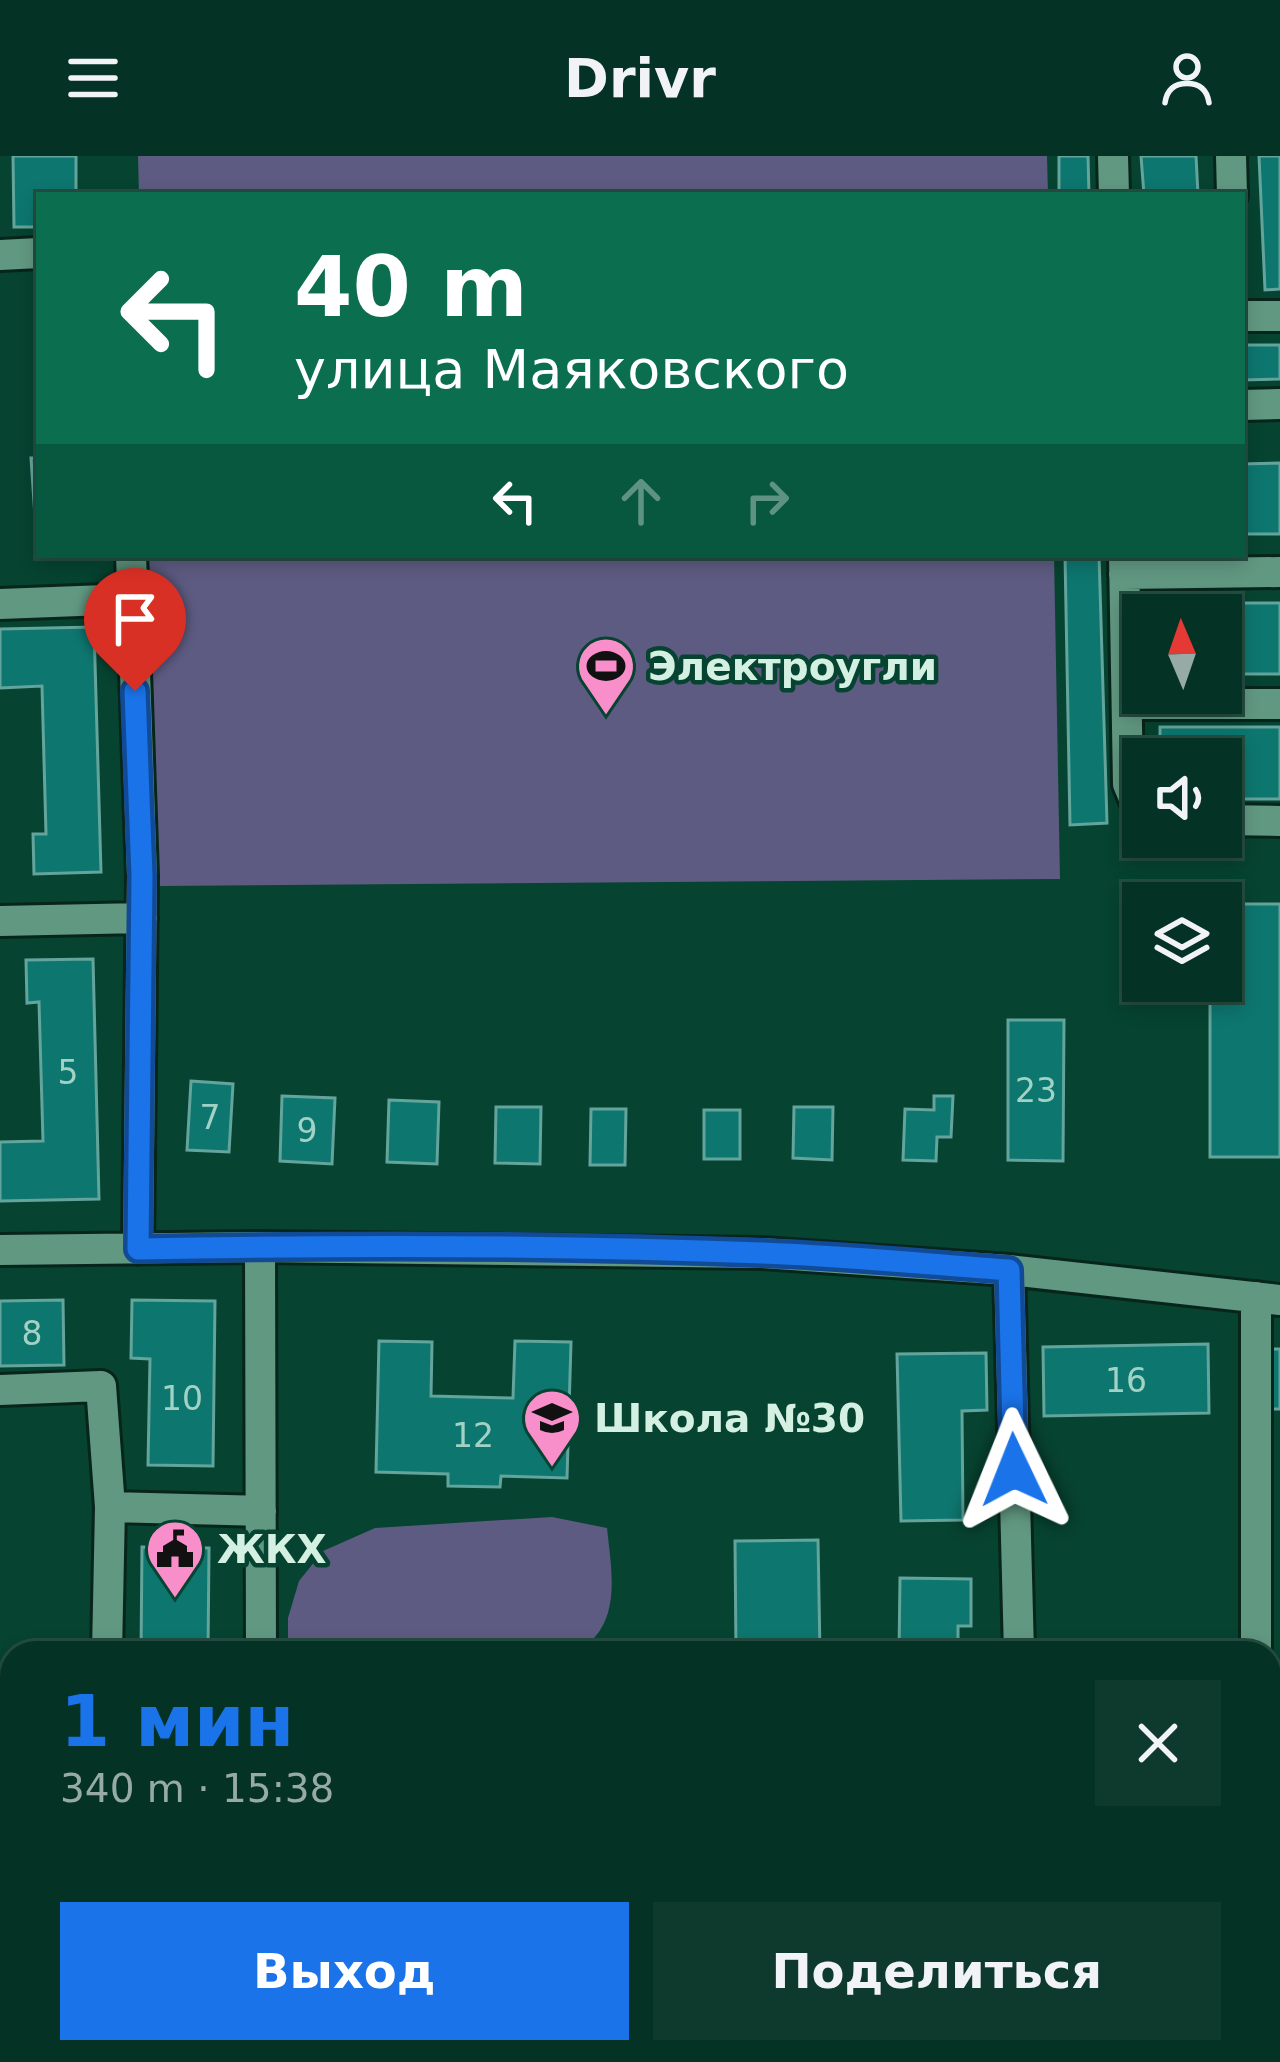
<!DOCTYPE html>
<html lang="ru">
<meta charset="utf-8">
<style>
body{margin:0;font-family:"DejaVu Sans",sans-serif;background:#0d3a2c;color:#f1f3f6;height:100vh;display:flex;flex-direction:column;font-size:45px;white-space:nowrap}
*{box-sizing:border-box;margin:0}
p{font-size:39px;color:#97aaa6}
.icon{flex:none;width:66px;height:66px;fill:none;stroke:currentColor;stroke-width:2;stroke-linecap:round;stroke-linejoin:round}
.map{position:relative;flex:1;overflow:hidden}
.details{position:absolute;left:0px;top:1485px;width:1281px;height:423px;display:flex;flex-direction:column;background:#043224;border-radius:36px 36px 0 0;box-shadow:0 6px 18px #0003,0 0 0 3px #254d41}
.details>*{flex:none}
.top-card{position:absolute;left:36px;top:36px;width:1209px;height:366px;border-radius:0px;box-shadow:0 6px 18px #0003,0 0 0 3px #254d41;background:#0b6e4f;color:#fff;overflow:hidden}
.needle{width:78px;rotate:358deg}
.controls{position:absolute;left:1122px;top:438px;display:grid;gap:24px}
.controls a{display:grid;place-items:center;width:120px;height:120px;border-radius:0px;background:#043224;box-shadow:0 6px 18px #0003,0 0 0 3px #254d41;font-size:60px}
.pin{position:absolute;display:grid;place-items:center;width:102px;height:102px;color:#fff;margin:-123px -51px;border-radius:50% 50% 50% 0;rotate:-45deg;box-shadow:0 0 12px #0007}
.pin .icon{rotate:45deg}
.me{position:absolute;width:132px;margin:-66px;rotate:358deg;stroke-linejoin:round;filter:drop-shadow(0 0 9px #0008)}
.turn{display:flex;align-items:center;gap:42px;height:252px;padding:0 60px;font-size:54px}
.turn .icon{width:156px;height:156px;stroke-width:2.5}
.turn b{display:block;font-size:84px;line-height:102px}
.lanes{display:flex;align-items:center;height:114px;padding:0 60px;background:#0003;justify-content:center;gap:60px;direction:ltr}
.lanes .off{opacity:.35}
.round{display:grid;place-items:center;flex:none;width:126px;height:126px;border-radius:0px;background:#0d3a2c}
.headline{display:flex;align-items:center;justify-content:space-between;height:204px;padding:0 60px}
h1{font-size:72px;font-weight:800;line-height:90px;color:#1a73e8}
.primary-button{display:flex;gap:24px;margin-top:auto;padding:24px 60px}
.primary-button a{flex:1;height:138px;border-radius:0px;background:#1a73e8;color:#fff;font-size:48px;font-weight:800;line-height:138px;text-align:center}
.primary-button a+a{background:#0d3a2c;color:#f1f3f6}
header{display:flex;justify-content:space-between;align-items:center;height:156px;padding:0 60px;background:#043224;font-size:54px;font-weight:800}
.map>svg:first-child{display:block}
</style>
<header><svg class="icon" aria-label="menu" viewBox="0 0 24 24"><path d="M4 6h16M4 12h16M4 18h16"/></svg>Drivr<svg class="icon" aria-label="person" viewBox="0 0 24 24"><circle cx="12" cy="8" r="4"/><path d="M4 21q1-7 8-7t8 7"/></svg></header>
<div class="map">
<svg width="1280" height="1906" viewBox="0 0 1280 1906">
<rect width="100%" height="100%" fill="#064330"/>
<!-- green -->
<path fill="#5d5b81" d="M 138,0 L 1047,0 L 1048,39 L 139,39 Z
M 149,399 L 1054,399 L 1060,723 L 159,730 Z
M 552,1361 L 607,1372 C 612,1419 623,1470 575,1497 L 288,1497 L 288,1462 L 299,1425 L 323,1395 L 375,1372 Z"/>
<!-- building -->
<path fill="#0d766e" stroke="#63a49c" stroke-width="3" d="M 13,0 L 76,0 L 76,39 L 39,39 L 39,71 L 14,71 Z
M 1059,0 L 1088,0 L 1089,39 L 1059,39 Z
M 1141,0 L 1196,0 L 1198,39 L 1144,39 Z
M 1259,0 L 1280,0 L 1280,133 L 1265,134 Z
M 1242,189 L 1280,189 L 1280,223 L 1242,224 Z
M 31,302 L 39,302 L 39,361 L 35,361 Z
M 1280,307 L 1280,378 L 1242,378 L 1242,308 Z
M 1065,399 L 1099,399 L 1107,667 L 1070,669 Z
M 1162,447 L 1280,447 L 1280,518 L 1221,518 L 1221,459 L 1162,459 Z
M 94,471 L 101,716 L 34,718 L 33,678 L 46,678 L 42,530 L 0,532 L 0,473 Z
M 1160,571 L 1280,571 L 1280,643 L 1221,643 L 1221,603 L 1160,603 Z
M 1221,748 L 1280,748 L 1280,1001 L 1210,1001 L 1210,825 L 1221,825 Z
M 93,803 L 99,1043 L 0,1045 L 0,986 L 43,985 L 39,846 L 27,847 L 26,804 Z
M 1008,864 L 1064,864 L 1063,1005 L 1008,1004 Z
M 191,925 L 233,928 L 229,996 L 187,994 Z
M 282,940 L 335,942 L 332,1008 L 280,1005 Z
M 934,940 L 953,940 L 951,981 L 937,981 L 936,1005 L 903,1004 L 905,953 L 934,954 Z
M 389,944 L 439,946 L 437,1008 L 387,1006 Z
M 496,951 L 541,951 L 540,1008 L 495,1007 Z
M 794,951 L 833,951 L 832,1004 L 793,1002 Z
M 591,953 L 626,953 L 625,1009 L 590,1009 Z
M 704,954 L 740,954 L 740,1003 L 704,1003 Z
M 63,1144 L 64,1209 L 0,1210 L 0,1145 Z
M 132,1144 L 215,1145 L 213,1310 L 148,1309 L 150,1203 L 131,1202 Z
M 379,1185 L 432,1186 L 431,1240 L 513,1242 L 515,1185 L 571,1186 L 567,1322 L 501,1320 L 500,1331 L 448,1330 L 448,1318 L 376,1316 Z
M 1208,1188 L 1209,1257 L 1044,1260 L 1043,1191 Z
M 1269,1193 L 1280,1193 L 1280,1253 L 1268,1253 Z
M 986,1197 L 987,1254 L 962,1255 L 963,1364 L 901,1365 L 897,1198 Z
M 818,1384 L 820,1497 L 736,1497 L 735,1385 Z
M 142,1391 L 209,1392 L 208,1497 L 141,1497 Z
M 900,1422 L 971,1423 L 971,1470 L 958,1470 L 958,1497 L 899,1497 Z
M 0,1705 L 2,1705 L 3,1725 L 12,1724 L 12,1790 L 0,1791 Z
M 1269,1759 L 1280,1759 L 1280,1821 L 1269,1821 Z"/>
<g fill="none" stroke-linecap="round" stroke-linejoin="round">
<defs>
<path id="minor" d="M 1113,0 L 1114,39
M 1231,0 L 1232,39
M 0,99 L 39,97
M 1242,160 L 1280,160
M 1242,249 L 1280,248
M 131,399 L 142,720 L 138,1093
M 1124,399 L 1128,628 L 1136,647 L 1143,651
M 1124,418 L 1280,416
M 0,448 L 132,443
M 1127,548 L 1280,548
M 1221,664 L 1280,665
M 0,765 L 142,762
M 260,1091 L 261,1497
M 0,1094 L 260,1091 L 762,1097 L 1009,1114 L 1280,1144
M 1009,1114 L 1019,1497
M 1256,1141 L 1256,1497
M 0,1234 L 101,1230 L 110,1351
M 107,1497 L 110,1351 L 261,1355
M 1269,1689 L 1280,1702
M 1269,1876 L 1280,1876
M 0,1891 L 12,1892
M 324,1896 L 601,1905 L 827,1896"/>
</defs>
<!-- minor casing -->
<use href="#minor" stroke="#08251b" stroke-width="36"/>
<!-- minor -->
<use href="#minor" stroke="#619881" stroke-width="30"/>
</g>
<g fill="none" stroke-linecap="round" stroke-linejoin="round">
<defs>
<path id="route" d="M 135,535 L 142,720 L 138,1093 C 345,1089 554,1089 762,1097 C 844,1100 927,1108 1009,1114 L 1014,1314"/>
</defs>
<!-- route casing -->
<use href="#route" stroke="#114b97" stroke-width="30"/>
<!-- route -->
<use href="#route" stroke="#1a73e8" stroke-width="21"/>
</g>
<!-- icons -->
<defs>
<symbol id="stadium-pin" viewBox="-11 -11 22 30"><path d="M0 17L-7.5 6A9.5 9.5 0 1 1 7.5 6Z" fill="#f98fca" stroke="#064330"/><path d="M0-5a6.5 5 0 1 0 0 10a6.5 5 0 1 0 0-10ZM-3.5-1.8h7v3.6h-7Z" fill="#111"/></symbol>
<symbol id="school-pin" viewBox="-11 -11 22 30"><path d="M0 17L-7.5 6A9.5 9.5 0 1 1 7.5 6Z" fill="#f98fca" stroke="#064330"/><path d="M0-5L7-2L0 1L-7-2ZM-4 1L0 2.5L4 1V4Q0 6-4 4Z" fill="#111"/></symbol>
<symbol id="civic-pin" viewBox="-11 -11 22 30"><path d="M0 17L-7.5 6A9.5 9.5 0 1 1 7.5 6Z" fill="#f98fca" stroke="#064330"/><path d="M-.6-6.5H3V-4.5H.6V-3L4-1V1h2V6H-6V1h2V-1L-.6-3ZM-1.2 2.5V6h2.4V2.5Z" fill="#111"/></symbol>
</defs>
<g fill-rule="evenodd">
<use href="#stadium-pin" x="573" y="477" width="66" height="90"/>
<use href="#school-pin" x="519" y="1229" width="66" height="90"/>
<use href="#civic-pin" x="142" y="1360" width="66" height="90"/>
</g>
<g text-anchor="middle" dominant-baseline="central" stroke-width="9" stroke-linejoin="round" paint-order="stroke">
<!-- number labels -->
<g font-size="33" fill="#a2d2c6">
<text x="68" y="916">5</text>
<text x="1036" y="934">23</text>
<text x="210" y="961">7</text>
<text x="307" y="974">9</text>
<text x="32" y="1177">8</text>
<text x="1126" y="1224">16</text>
<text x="182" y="1242">10</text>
<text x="473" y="1279">12</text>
</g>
<!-- poi labels -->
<g font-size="39" font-weight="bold" fill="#d4f0e3" stroke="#064330" text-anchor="start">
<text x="648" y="510">Электроугли</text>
<text x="594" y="1262">Школа №30</text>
<text x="217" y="1393">ЖКХ</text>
</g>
</g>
</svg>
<div class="controls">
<a><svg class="needle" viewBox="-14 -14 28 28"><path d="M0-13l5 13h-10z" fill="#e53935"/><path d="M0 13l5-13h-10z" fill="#97aaa6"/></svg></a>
<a><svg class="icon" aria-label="sound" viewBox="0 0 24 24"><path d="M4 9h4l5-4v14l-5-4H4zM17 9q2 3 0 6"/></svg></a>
<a><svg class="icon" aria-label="layers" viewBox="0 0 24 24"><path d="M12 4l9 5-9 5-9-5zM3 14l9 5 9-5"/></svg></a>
</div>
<div class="pin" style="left:135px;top:535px;background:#d93025"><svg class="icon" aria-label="arrive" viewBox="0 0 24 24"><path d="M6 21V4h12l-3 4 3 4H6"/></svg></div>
<svg class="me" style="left:1014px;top:1314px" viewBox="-20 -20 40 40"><path d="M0-17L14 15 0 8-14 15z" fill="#1a73e8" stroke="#fff" stroke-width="4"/></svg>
<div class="top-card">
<div class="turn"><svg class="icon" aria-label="left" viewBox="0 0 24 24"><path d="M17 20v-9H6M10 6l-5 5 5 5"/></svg><div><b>40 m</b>улица Маяковского</div></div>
<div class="lanes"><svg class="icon" aria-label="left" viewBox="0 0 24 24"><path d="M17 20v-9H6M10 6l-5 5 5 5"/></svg><svg class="icon off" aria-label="ahead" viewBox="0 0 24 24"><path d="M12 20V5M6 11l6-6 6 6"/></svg><svg class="icon off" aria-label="right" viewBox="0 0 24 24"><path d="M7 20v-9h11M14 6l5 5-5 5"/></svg></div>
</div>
<section class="details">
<div class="headline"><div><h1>1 мин</h1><p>340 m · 15:38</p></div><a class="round"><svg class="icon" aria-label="close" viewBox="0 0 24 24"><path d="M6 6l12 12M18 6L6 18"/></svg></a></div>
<div class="primary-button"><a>Выход</a><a>Поделиться</a></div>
</section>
</div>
